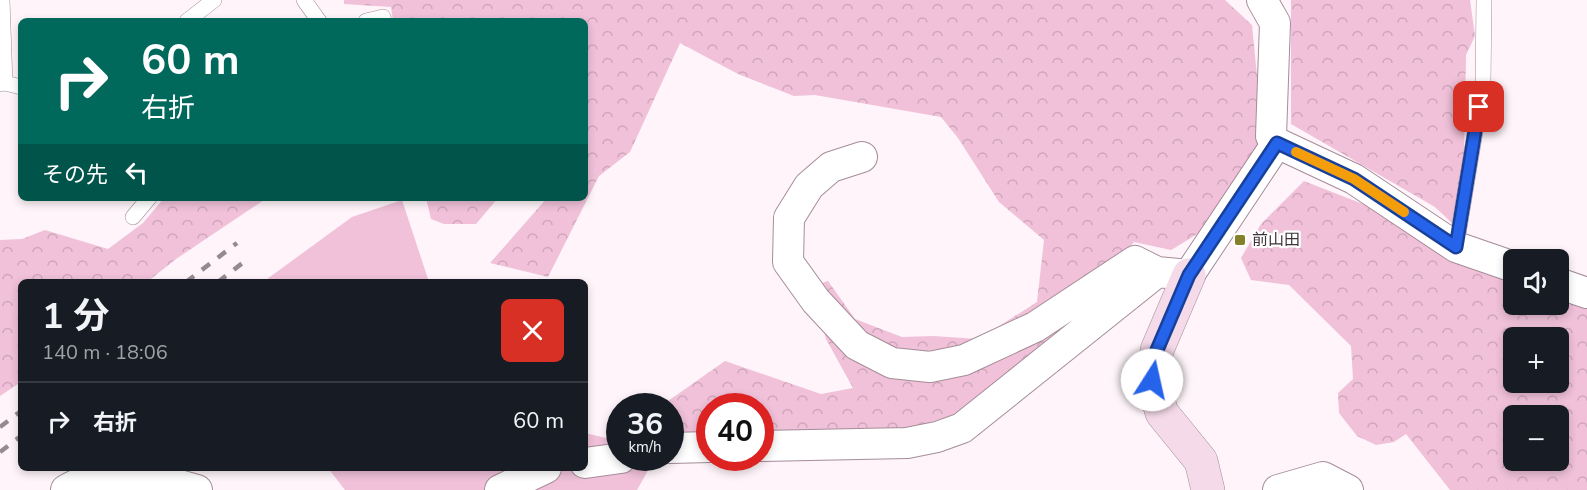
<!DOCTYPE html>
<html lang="ja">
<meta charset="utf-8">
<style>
body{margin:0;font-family:"Nunito Sans","Noto Sans JP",sans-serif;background:#242831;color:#f1f3f6;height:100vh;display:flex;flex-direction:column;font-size:22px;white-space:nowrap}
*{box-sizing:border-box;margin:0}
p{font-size:20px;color:#9ea1a6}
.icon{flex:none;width:33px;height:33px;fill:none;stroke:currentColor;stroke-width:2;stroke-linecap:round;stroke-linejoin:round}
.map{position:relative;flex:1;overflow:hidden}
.details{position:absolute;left:18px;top:279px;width:570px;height:192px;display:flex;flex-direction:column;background:#171b24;border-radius:9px;box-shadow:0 3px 9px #0003}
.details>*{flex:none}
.guide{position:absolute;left:18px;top:18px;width:570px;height:183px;border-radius:9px;box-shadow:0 3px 9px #0003;background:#00695c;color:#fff;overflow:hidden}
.tools{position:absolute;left:1503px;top:249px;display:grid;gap:12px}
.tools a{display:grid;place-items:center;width:66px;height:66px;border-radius:9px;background:#171b24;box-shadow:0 3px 9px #0003;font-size:30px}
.speed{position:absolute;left:606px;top:393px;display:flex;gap:12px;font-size:30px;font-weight:700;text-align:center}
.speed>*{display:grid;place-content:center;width:78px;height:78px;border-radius:50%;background:#171b24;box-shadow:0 3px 9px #0003;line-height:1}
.speed small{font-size:15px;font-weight:400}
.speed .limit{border:9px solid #d22;background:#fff;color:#111}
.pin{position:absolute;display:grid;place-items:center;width:51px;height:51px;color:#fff;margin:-26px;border-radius:12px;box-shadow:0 3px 9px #0006}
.me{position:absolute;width:66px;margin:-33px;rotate:10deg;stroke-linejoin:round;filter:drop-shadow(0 0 4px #0008)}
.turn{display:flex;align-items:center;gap:21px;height:126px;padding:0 24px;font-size:27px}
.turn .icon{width:78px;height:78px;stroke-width:2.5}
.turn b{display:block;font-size:42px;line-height:51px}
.then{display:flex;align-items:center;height:57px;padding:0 24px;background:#0003;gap:12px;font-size:22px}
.round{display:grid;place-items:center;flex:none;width:63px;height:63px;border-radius:9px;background:#242831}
.headline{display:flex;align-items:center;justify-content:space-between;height:102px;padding:0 24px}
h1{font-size:36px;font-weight:700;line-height:45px}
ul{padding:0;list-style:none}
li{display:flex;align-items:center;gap:18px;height:78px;padding:0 24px;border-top:2px solid #363941}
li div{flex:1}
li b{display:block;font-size:22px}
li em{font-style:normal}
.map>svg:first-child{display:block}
</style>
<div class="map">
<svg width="1587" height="490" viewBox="0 0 1587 490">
<defs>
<pattern id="forest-crowns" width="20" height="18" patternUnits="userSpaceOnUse" patternTransform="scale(1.5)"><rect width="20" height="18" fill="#f0c1d9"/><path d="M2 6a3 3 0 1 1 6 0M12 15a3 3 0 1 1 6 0" fill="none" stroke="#cfa6bb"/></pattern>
</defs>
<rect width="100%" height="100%" fill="#fef4f9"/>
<!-- forest -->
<path fill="url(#forest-crowns)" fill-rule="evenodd" d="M 344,0 L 1225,0 L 1252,25 L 1264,147 L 1209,227 L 1171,250 L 1134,242 L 1058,333 L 953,415 L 906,430 L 761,434 L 760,406 L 710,406 L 709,435 L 671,436 L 670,406 L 666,406 L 668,401 L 725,361 L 821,394 L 853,388 L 826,339 L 812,286 L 828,281 L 855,319 L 902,337 L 933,336 L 979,339 L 1037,302 L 1044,240 L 999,202 L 958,138 L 941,117 L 815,95 L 794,96 L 738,74 L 680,43 L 630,152 L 599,176 L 548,277 L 490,263 L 547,198 L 585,198 L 585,21 L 393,21 L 391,7 L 344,4 Z
M 1291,0 L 1470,0 L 1475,36 L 1466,55 L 1464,159 L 1452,223 L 1435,207 L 1291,124 Z
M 1304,181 L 1396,217 L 1513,281 L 1514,304 L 1558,304 L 1559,297 L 1587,307 L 1587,490 L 1450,490 L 1406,434 L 1394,442 L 1376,445 L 1357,436 L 1339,413 L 1338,393 L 1353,379 L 1351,346 L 1289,285 L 1251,280 L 1241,258 L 1261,224 ZM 1514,338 L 1558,338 L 1558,382 L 1514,382 ZM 1514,416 L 1558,416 L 1558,460 L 1514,460 Z
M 164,198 L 267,198 L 176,259 L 147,282 L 21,282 L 21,382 L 0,396 L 0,240 L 22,239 L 45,230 L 108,249 L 143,223 Z
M 426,198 L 498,198 L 476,224 L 444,224 L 431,219 Z"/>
<!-- green -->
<path fill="#f0c1d9" d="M 402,200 L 429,282 L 263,282 L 352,217 Z
M 585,433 L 619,441 L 620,458 L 655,458 L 637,490 L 345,490 L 328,468 L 585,468 Z"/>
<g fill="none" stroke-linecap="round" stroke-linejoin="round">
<defs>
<path id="lane" d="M 2,0 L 5,83
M 304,0 L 319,21
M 187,21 L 214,0
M 366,21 L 383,17 L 384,21
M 0,84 L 5,83 L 21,87
M 133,217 L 149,198
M 1456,247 L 1483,84 L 1484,0"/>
<path id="street" d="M 1262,0 L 1275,23 L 1271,136 L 1277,143 L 1354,179 L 1456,247 L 1514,267
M 862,157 L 831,167 L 809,186 L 789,218 L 788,262 L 816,301 L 857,345 L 892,363 L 930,367 L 964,360 L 1035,327 L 1135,261 L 1157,272
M 1558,283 L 1587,293
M 760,446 L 907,443 L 937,437 L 962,428 L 1157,272 L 1189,275 L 1277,143
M 670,448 L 710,447
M 585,463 L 621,458
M 66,490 C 101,468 159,478 197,490
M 500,490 L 546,468
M 1278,490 L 1323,477 L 1348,490"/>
<path id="secondary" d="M 1189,275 L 1157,350 L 1152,380 L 1162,413 L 1201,461 L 1208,490"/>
</defs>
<!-- lane casing -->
<use href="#lane" stroke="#a58d99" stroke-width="16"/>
<!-- street casing -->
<use href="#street" stroke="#a58d99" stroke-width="32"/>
<!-- secondary casing -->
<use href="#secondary" stroke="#a58d99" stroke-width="34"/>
<!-- lane -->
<use href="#lane" stroke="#fff" stroke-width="15"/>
<!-- street -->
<use href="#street" stroke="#fff" stroke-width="30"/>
<!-- secondary -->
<use href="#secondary" stroke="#f5dae9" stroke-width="33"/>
<!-- rail -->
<path stroke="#948a8f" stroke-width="4.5" stroke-dasharray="10 10" stroke-linecap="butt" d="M 186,282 L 237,243
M 218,282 L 249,258
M 0,427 L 21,411
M 0,452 L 21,436"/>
</g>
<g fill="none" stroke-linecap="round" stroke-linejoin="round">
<defs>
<path id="route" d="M 1152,380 L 1157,350 L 1189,275 L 1277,143 L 1354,179 L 1456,247 L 1479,107"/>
</defs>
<!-- route casing -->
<use href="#route" stroke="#184099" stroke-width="15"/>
<!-- route -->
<use href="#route" stroke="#2563eb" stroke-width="10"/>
<!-- slow -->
<path stroke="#f59e0b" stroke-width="10" d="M 1296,152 L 1354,179 L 1404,212"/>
</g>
<!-- markers -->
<rect fill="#84812a" stroke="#fff" stroke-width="2" x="1234" y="234" width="12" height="12" rx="3"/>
<g text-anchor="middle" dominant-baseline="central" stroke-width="4.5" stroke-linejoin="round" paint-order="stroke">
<!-- poi labels -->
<g font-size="16" fill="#3e3439" stroke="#fff" text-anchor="start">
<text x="1252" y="240">前山田</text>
</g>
</g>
</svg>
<div class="tools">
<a><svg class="icon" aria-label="sound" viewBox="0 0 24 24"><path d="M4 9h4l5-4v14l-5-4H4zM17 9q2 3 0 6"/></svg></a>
<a>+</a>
<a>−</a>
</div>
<div class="speed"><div>36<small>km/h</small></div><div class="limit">40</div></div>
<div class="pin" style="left:1479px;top:107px;background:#d93025"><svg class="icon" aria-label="arrive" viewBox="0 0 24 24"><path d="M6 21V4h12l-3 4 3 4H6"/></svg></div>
<svg class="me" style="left:1152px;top:380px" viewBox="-20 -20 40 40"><circle r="19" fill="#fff"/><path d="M0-13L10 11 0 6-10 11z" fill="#2563eb"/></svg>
<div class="guide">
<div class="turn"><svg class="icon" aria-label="right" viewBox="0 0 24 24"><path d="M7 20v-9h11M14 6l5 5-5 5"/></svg><div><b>60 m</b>右折</div></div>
<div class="then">その先<svg class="icon" aria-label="left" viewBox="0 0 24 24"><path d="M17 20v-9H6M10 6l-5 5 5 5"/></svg></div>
</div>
<section class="details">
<div class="headline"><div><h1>1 分</h1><p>140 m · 18:06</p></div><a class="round" style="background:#d93025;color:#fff"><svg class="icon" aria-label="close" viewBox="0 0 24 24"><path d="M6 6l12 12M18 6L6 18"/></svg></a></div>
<ul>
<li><svg class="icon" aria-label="right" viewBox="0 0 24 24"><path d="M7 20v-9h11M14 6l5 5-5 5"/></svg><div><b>右折</b></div><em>60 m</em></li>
</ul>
</section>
</div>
